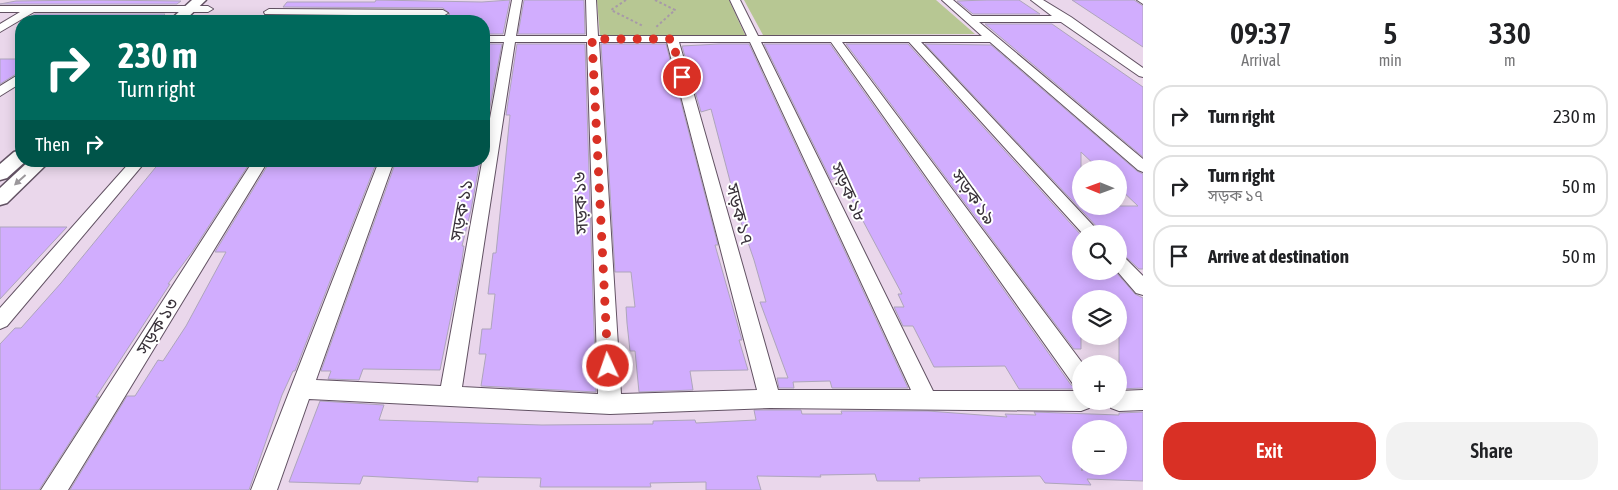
<!DOCTYPE html>
<meta charset="utf-8">
<style>
body{margin:0;font-family:"Asap Condensed","Noto Sans Bengali",sans-serif;background:#f2f2f2;color:#202124;height:100vh;display:flex;flex-direction:column;font-size:19px;white-space:nowrap}
*{box-sizing:border-box;margin:0}
p{font-size:16px;color:#757577}
.icon{flex:none;width:28px;height:28px;fill:none;stroke:currentColor;stroke-width:2;stroke-linecap:round;stroke-linejoin:round}
.map{position:relative;flex:1;overflow:hidden}
.details{display:flex;flex-direction:column;background:#fff;width:475px}
.details>*{flex:none}
.hud{position:absolute;left:15px;top:15px;width:475px;height:152px;border-radius:20px;box-shadow:0 2px 12px #0003;background:#00695c;color:#fff;overflow:hidden}
.needle{width:32px;rotate:271deg}
.tools{position:absolute;left:1072px;top:160px;display:grid;gap:10px}
.tools a{display:grid;place-items:center;width:55px;height:55px;border-radius:50%;background:#fff;box-shadow:0 2px 12px #0003;font-size:25px}
.pin{position:absolute;display:grid;place-items:center;width:42px;height:42px;color:#fff;margin:-21px;border:2px solid #fff;border-radius:50%;box-shadow:0 1px 5px #0007}
.me{position:absolute;width:55px;margin:-28px;rotate:357deg;stroke-linejoin:round;filter:drop-shadow(0 0 4px #0008)}
.turn{display:flex;align-items:center;gap:18px;height:105px;padding:0 20px;font-size:22px}
.turn .icon{width:65px;height:65px;stroke-width:2.5}
.turn b{display:block;font-size:35px;line-height:42px}
.then{display:flex;align-items:center;height:48px;padding:0 20px;background:#0003;gap:10px;font-size:19px}
.eta{display:flex;justify-content:space-evenly;align-items:center;height:85px;text-align:center}
.eta b{font-size:30px;font-weight:600;line-height:35px}
.button{display:flex;gap:10px;margin-top:auto;padding:10px 20px}
.button a{flex:1;height:58px;border-radius:20px;background:#d93025;color:#fff;font-size:20px;font-weight:600;line-height:58px;text-align:center}
.button a+a{background:#f2f2f2;color:#202124}
ul{padding:0;list-style:none}
li{display:flex;align-items:center;gap:15px;height:62px;margin:0 10px 8px;padding:0 10px;border:2px solid #e0e0e0;border-radius:20px}
li div{flex:1}
li b{display:block;font-size:19px}
li em{font-style:normal}
main{display:flex;flex:1;min-height:0}
.map>svg:first-child{display:block}
</style>
<main>
<div class="map">
<svg width="1143" height="490" viewBox="0 0 1143 490">
<rect width="100%" height="100%" fill="#ead7eb"/>
<!-- green -->
<path fill="#b7c793" d="M 597,0 L 729,0 L 746,37 L 600,36 Z
M 744,0 L 936,0 L 975,34 L 763,35 Z"/>
<!-- building -->
<path fill="#d1adfe" stroke="#aea5bb" fill-rule="evenodd" d="M 376,0 L 482,2 L 510,0 L 503,34 L 484,34 L 484,21 L 271,21 L 275,16 L 443,18 L 450,14 L 443,8 L 283,7 L 287,2 L 375,2 Z
M 524,0 L 584,0 L 585,34 L 518,34 Z
M 987,0 L 1019,0 L 1040,14 L 973,14 L 957,1 Z
M 1072,0 L 1134,0 L 1143,6 L 1143,47 Z
M 16,1 L 92,0 L 181,1 L 177,4 L 0,4 Z
M 35,14 L 165,14 L 163,16 L 102,17 L 96,21 L 22,21 Z
M 985,24 L 1052,24 L 1143,87 L 1143,157 Z
M 484,44 L 502,44 L 489,112 L 484,111 Z
M 517,44 L 585,44 L 596,392 L 481,386 L 486,354 L 479,354 L 482,329 L 491,329 L 495,294 L 488,294 L 493,253 L 496,253 L 510,115 L 506,115 Z
M 601,44 L 666,44 L 718,245 L 715,245 L 742,340 L 739,340 L 748,370 L 690,371 L 693,390 L 639,392 L 635,351 L 630,351 L 627,323 L 626,307 L 635,307 L 631,272 L 615,272 Z
M 719,44 L 749,44 L 908,388 L 832,388 L 830,381 L 793,382 L 794,388 L 779,388 L 777,378 L 788,378 L 760,302 L 766,302 L 754,260 L 740,219 L 711,109 L 701,112 L 682,46 Z
M 764,44 L 830,44 L 1071,385 L 1081,389 L 1019,389 L 1005,366 L 934,367 L 913,326 L 903,326 L 894,307 L 904,307 L 898,294 L 902,294 L 839,176 L 831,180 Z
M 846,44 L 908,44 L 1081,235 L 1081,271 L 1115,271 L 1135,294 L 1143,298 L 1143,388 L 1119,389 L 1119,299 L 1081,299 L 1081,349 L 1074,349 Z
M 925,44 L 991,45 L 1137,171 L 1143,174 L 1143,269 L 1139,269 L 1126,257 L 1119,254 L 1119,234 L 1105,234 L 1099,229 ZM 1081,152 L 1099,169 L 1119,169 L 1119,188 L 1138,206 L 1081,206 Z
M 0,59 L 21,59 L 21,71 L 0,84 Z
M 251,161 L 192,252 L 168,284 L 170,284 L 96,397 L 99,397 L 39,490 L 0,490 L 0,344 L 15,328 L 21,328 L 61,283 L 160,162 Z
M 377,161 L 295,371 L 293,371 L 282,395 L 249,490 L 70,490 L 127,396 L 135,396 L 158,360 L 163,361 L 186,326 L 226,252 L 215,252 L 269,163 L 333,165 L 334,162 Z
M 396,161 L 480,161 L 471,210 L 462,246 L 464,246 L 461,267 L 440,370 L 363,369 L 359,380 L 328,379 L 331,371 L 321,371 Z
M 0,227 L 67,227 L 0,299 Z
M 320,401 L 384,405 L 379,420 L 542,425 L 653,424 L 653,421 L 695,420 L 696,423 L 756,420 L 754,410 L 801,410 L 802,414 L 842,414 L 841,411 L 928,411 L 1007,417 L 1005,414 L 1036,415 L 1034,412 L 1119,415 L 1119,413 L 1143,412 L 1143,481 L 1087,479 L 1091,485 L 1045,483 L 1040,476 L 919,478 L 920,481 L 877,481 L 875,474 L 820,475 L 821,477 L 757,476 L 761,490 L 706,490 L 706,482 L 650,483 L 651,487 L 540,487 L 541,478 L 478,477 L 478,482 L 363,476 L 360,484 L 289,482 ZM 1081,429 L 1119,429 L 1119,466 L 1082,466 L 1082,471 Z"/>
<g fill="none" stroke-linecap="round" stroke-linejoin="round">
<defs>
<path id="minor" d="M 512,0 L 522,0 L 516,36 L 587,36 L 586,0 L 596,0 L 598,36 L 747,36 L 730,0 L 740,0 L 758,36 L 982,36 L 942,0 L 953,0 L 972,16 L 1052,16 L 1031,0 L 1043,0 L 1071,17 L 1143,68 L 1143,77 L 1139,76 L 1061,22 L 979,22 L 1143,159 L 1143,172 L 1138,170 L 990,42 L 921,42 L 1101,234 L 1083,234 L 909,42 L 842,42 L 1083,364 L 1081,387 L 1073,384 L 831,42 L 761,42 L 933,391 L 1081,391 L 1081,401 L 1092,401 L 1089,408 L 1081,411 L 770,408 L 610,414 L 309,399 L 277,490 L 251,490 L 379,161 L 394,161 L 316,380 L 441,386 L 504,42 L 484,42 L 484,36 L 505,36 ZM 515,42 L 587,42 L 598,394 L 462,387 ZM 599,42 L 667,42 L 757,390 L 621,394 ZM 679,42 L 750,42 L 911,390 L 778,390 Z
M 1137,0 L 1143,0 L 1143,4 Z
M 0,6 L 208,6 L 213,9 L 208,12 L 34,12 L 0,32 L 0,24 L 20,12 L 0,12 Z
M 269,9 L 443,10 L 448,13 L 443,16 L 265,14 L 264,12 Z
M 21,73 L 21,83 L 0,96 L 0,86 Z
M 131,161 L 146,161 L 7,326 L 0,329 L 0,308 Z
M 253,161 L 268,161 L 68,490 L 41,490 Z
M 1119,256 L 1125,258 L 1143,276 L 1143,295 L 1136,293 L 1117,271 Z
M 1143,390 L 1143,410 L 1119,411 L 1111,408 L 1108,401 L 1119,401 L 1119,391 Z"/>
<path id="major" d="M 192,0 L 206,0 L 184,21 L 169,21 Z
M 21,150 L 21,161 L 26,161 L 7,178 L 0,180 L 0,164 L 14,152 Z
M 29,161 L 50,161 L 7,203 L 0,205 L 0,188 Z"/>
</defs>
<!-- minor casing -->
<use href="#minor" stroke="#625263" stroke-width="2"/>
<!-- major casing -->
<use href="#major" stroke="#625263" stroke-width="3"/>
<!-- path -->
<path stroke="#a799a8" stroke-width="2" stroke-dasharray="2.5 2.5" stroke-linecap="butt" d="M 626,0 L 611,10 L 643,26
M 655,0 L 675,10 L 655,28"/>
<!-- minor -->
<use href="#minor" fill="#fff" fill-rule="evenodd"/>
<!-- major -->
<use href="#major" fill="#fff" fill-rule="evenodd"/>
</g>
<!-- one-way arrows -->
<defs><path id="oneway-solid" d="M-6-.8H1V-3.2L6.5 0L1 3.2V.8H-6Z" transform="scale(1.25)"/></defs>
<use fill="#9c989c" href="#oneway-solid" transform="translate(20 180) rotate(138)"/>
<g fill="none" stroke-linecap="round" stroke-linejoin="round">
<!-- route -->
<path stroke="#d93025" stroke-width="9" stroke-dasharray="0 16.2" d="M 608,366 L 592,39 L 672,39 L 682,77"/>
</g>
<g text-anchor="middle" dominant-baseline="central" stroke-width="4" stroke-linejoin="round" paint-order="stroke">
<!-- street labels -->
<g font-size="18" fill="#39323a" stroke="#fff">
<text transform="translate(849 192) rotate(65)">সড়ক ১৮</text>
<text transform="translate(974 197) rotate(54)">সড়ক ১৯</text>
<text transform="translate(580 203) rotate(-93)">সড়ক ১৬</text>
<text transform="translate(461 210) rotate(-80)">সড়ক ১১</text>
<text transform="translate(740 214) rotate(75)">সড়ক ১৭</text>
<text transform="translate(157 326) rotate(-58)">সড়ক ১৩</text>
</g>
</g>
</svg>
<div class="tools">
<a><svg class="needle" viewBox="-14 -14 28 28"><path d="M0-13l5 13h-10z" fill="#e53935"/><path d="M0 13l5-13h-10z" fill="#757577"/></svg></a>
<a><svg class="icon" aria-label="search" viewBox="0 0 24 24"><circle cx="10" cy="10" r="6"/><path d="M15 15l6 6"/></svg></a>
<a><svg class="icon" aria-label="layers" viewBox="0 0 24 24"><path d="M12 4l9 5-9 5-9-5zM3 14l9 5 9-5"/></svg></a>
<a>+</a>
<a>−</a>
</div>
<div class="pin" style="left:682px;top:77px;background:#d93025"><svg class="icon" aria-label="arrive" viewBox="0 0 24 24"><path d="M6 21V4h12l-3 4 3 4H6"/></svg></div>
<svg class="me" style="left:608px;top:366px" viewBox="-20 -20 40 40"><circle r="17" fill="#d93025" stroke="#fff" stroke-width="3"/><path d="M0-11L8 9 0 5-8 9z" fill="#fff"/></svg>
<div class="hud">
<div class="turn"><svg class="icon" aria-label="right" viewBox="0 0 24 24"><path d="M7 20v-9h11M14 6l5 5-5 5"/></svg><div><b>230 m</b>Turn right</div></div>
<div class="then">Then<svg class="icon" aria-label="right" viewBox="0 0 24 24"><path d="M7 20v-9h11M14 6l5 5-5 5"/></svg></div>
</div>
</div>
<section class="details">
<div class="eta">
<div><b>09:37</b><p>Arrival</p></div>
<div><b>5</b><p>min</p></div>
<div><b>330</b><p>m</p></div>
</div>
<ul>
<li><svg class="icon" aria-label="right" viewBox="0 0 24 24"><path d="M7 20v-9h11M14 6l5 5-5 5"/></svg><div><b>Turn right</b></div><em>230 m</em></li>
<li><svg class="icon" aria-label="right" viewBox="0 0 24 24"><path d="M7 20v-9h11M14 6l5 5-5 5"/></svg><div><b>Turn right</b><p>সড়ক ১৭</p></div><em>50 m</em></li>
<li><svg class="icon" aria-label="arrive" viewBox="0 0 24 24"><path d="M6 21V4h12l-3 4 3 4H6"/></svg><div><b>Arrive at destination</b></div><em>50 m</em></li>
</ul>
<div class="button"><a>Exit</a><a>Share</a></div>
</section>
</main>
